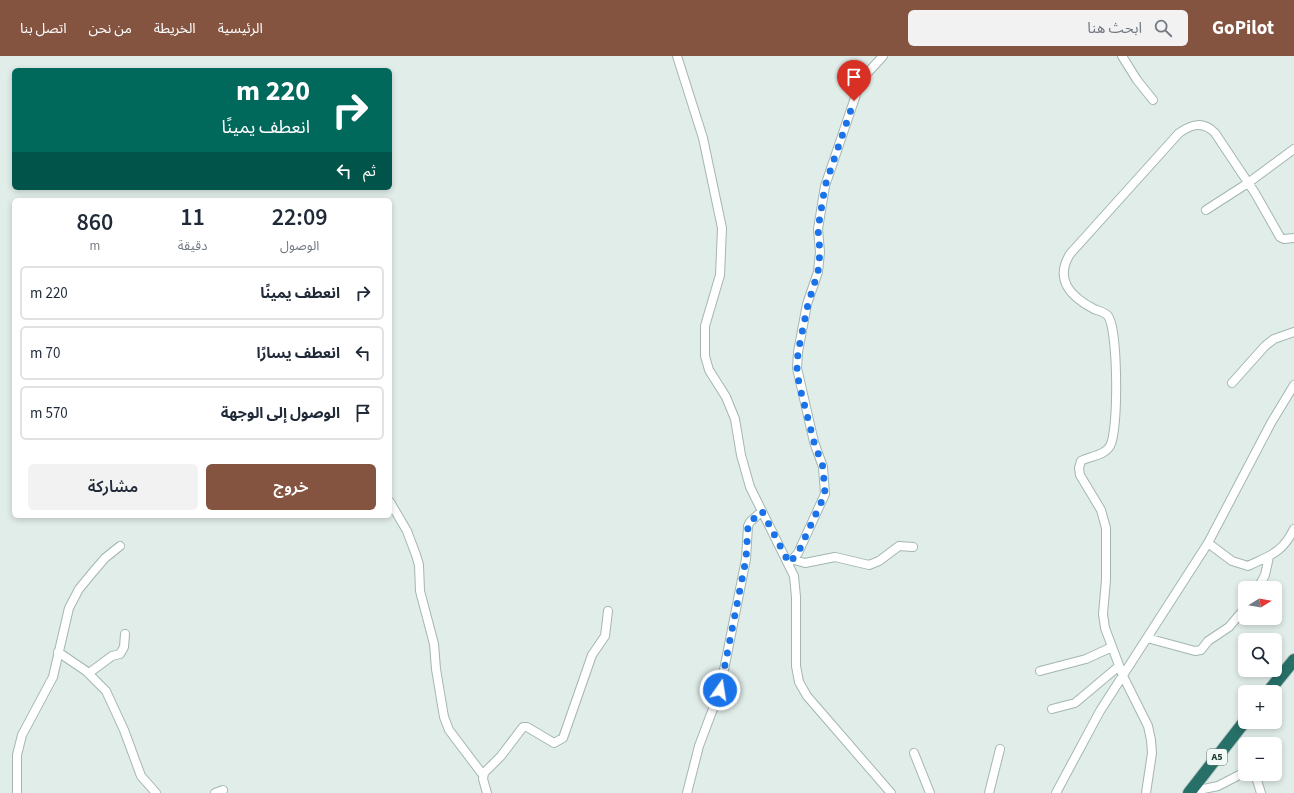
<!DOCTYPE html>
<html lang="ar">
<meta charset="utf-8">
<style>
body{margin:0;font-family:"Source Sans 3","Noto Sans Arabic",sans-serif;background:#f2f2f3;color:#1f2937;direction:rtl;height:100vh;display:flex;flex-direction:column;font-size:15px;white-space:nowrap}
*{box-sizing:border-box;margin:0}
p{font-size:13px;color:#747a83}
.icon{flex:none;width:22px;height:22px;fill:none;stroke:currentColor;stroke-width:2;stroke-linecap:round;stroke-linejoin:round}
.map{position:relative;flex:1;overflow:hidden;direction:ltr}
.sheet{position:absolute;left:12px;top:142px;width:380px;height:320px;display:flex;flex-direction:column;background:#fff;border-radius:6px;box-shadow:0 2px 6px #0003;direction:rtl}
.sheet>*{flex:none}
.hud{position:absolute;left:12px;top:12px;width:380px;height:122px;border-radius:6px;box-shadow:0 2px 6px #0003;direction:rtl;background:#00695c;color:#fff;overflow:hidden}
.needle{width:26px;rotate:79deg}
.buttons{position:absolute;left:1238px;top:525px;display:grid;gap:8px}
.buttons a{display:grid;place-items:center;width:44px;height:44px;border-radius:6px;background:#fff;box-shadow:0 2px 6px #0003;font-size:20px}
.pin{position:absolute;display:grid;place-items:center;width:34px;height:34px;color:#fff;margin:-41px -17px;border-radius:50% 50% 50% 0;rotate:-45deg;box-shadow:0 0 4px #0007}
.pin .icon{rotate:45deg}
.me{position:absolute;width:44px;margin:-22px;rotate:13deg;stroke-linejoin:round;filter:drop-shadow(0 0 3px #0008)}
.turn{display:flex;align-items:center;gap:14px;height:84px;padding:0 16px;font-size:18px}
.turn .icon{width:52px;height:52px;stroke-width:2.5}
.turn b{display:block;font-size:28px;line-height:34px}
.then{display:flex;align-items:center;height:38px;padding:0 16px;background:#0003;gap:8px;font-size:15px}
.eta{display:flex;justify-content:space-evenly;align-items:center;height:68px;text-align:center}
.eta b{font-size:24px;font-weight:600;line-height:28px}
.button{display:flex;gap:8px;margin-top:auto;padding:8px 16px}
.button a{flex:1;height:46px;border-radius:6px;background:#845441;color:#fff;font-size:16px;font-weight:600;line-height:46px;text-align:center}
.button a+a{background:#f2f2f3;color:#1f2937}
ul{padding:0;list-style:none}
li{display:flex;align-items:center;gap:12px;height:54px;margin:0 8px 6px;padding:0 8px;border:2px solid #e0e1e3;border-radius:6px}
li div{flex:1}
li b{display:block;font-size:15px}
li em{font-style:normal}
header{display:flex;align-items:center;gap:24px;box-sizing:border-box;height:56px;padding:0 20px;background:#845441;color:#fff}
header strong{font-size:19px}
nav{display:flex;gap:22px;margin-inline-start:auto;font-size:14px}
.search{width:280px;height:36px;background:#f2f2f3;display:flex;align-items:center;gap:10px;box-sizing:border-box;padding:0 14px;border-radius:6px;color:#747a83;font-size:15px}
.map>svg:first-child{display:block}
</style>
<header>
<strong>GoPilot</strong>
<div class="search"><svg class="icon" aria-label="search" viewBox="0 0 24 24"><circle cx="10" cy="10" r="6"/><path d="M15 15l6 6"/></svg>ابحث هنا</div>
<nav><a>الرئيسية</a><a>الخريطة</a><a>من نحن</a><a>اتصل بنا</a></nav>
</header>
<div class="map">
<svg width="1294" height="737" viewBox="0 0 1294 737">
<rect width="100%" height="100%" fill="#e1ede9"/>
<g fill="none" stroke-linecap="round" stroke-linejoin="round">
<defs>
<path id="minor" d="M 677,0 L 703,82 L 722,172 L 720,219 L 705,270 L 705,300 L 709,314 L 726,341 L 735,363 L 741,399 L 750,431 L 794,520 L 796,541 L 796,610 L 799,626 L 807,640 L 891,737
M 1122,0 L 1137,24 L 1153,44
M 1206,154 L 1248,127 L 1294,93
M 1232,327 L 1265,290 L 1274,283 L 1294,276
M 390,446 L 407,475 L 416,499 L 419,509 L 420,535 L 434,588 L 436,613 L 444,661 L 449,674 L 483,719
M 1208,487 L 1232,505 L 1248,510 C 1271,499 1282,497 1294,473
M 794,504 L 805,507 L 835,501 L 869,509 L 879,505 L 899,490 L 913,491
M 789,507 L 798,497 L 825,438 L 823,411 L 814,386 L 797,312 L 798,296 L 807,248 L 818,216 L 820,196 L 818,173 L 825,130 L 861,24 L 883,0
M 1258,532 L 1265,519 L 1269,501
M 1147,582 L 1195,595 L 1201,594 L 1208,585 L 1229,571 L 1245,552
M 58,596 L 86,615 L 106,635 L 124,674 L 141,720 L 156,737
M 1040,615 L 1086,603 L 1112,591
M 89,617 L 112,600 L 120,598 L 124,591 L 125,578
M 1052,653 L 1075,647 L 1119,610
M 914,697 L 930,737
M 1255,718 L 1261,737
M 1199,734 L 1218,730 L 1245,716
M 17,737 L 17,699 L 22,679 L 53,621 L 69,552 L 79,533 L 93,516 L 105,502 L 120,490
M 215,737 L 223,734
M 487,737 L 483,723 L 484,717 L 501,700 L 523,671 L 527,671 L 554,687 L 563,682 L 592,599 L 605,580 L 608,555
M 687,737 L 699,690 L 720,634 L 746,503 L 748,470 L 750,466 L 762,455
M 989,737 L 1000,693
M 1056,737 L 1100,655 L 1208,487 L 1271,367 L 1294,329
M 1146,737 L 1152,697 L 1151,684 L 1148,670 L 1123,620 L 1105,572 L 1103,558 L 1106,524 L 1106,472 L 1101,454 L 1080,419 L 1079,412 L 1081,405 C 1090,400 1104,400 1110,390 C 1119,375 1118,273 1108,260 C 1105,256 1099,255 1094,253 C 1071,241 1054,224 1070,198 L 1179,77 C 1192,68 1203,65 1215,77 L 1255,137 L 1280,181 L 1284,183 L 1294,182"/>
<path id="highway" d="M 1268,636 L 1294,604
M 1189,737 L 1245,665"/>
</defs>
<!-- minor casing -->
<use href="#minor" stroke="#a3b6b1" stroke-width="10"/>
<!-- highway casing -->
<use href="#highway" stroke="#c0cac8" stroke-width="14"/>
<!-- minor -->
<use href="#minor" stroke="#fff" stroke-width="8"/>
<!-- highway -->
<use href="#highway" stroke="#277068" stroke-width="12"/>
</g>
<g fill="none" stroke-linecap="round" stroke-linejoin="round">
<!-- route -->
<path stroke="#1a73e8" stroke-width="7" stroke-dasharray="0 12.6" d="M 720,634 L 746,503 L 748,470 L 750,466 L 762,455 L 789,507 L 798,497 L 825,438 L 823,411 L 814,386 L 799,328 L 797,312 L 798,296 L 808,248 L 818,216 L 820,196 L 818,173 L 825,130 L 854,45"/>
</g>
<g text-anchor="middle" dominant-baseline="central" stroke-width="3" stroke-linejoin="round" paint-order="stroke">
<!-- shield labels -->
<rect fill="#f2f9f6" stroke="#5e7872" stroke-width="1" x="1207" y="693" width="20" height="16" rx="3"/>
<g font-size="10" font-weight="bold" fill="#1f403a">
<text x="1217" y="701">A5</text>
</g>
</g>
</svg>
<div class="buttons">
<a><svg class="needle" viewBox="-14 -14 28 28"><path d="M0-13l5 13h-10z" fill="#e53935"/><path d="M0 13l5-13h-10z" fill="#747a83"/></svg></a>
<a><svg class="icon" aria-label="search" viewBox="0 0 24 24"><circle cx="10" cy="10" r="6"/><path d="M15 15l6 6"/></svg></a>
<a>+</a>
<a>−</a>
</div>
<div class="pin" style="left:854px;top:45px;background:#d93025"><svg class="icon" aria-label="arrive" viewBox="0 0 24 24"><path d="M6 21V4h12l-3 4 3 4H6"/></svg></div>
<svg class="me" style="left:720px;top:634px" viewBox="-20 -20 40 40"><circle r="17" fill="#1a73e8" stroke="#fff" stroke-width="3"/><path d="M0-11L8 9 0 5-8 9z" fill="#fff"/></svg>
<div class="hud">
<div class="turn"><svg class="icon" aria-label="right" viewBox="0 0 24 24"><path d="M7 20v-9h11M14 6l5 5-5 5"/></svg><div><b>220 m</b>انعطف يمينًا</div></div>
<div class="then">ثم<svg class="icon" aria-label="left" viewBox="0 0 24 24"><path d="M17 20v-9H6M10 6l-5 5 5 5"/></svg></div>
</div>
<section class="sheet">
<div class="eta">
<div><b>22:09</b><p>الوصول</p></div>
<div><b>11</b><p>دقيقة</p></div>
<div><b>860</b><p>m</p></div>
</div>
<ul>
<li><svg class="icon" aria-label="right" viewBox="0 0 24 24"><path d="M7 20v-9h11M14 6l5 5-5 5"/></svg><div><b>انعطف يمينًا</b></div><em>220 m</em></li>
<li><svg class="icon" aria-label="left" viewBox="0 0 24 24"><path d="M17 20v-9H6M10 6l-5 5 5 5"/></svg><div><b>انعطف يسارًا</b></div><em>70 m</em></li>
<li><svg class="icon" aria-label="arrive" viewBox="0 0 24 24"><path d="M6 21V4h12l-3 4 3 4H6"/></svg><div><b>الوصول إلى الوجهة</b></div><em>570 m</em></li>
</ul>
<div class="button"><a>خروج</a><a>مشاركة</a></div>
</section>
</div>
